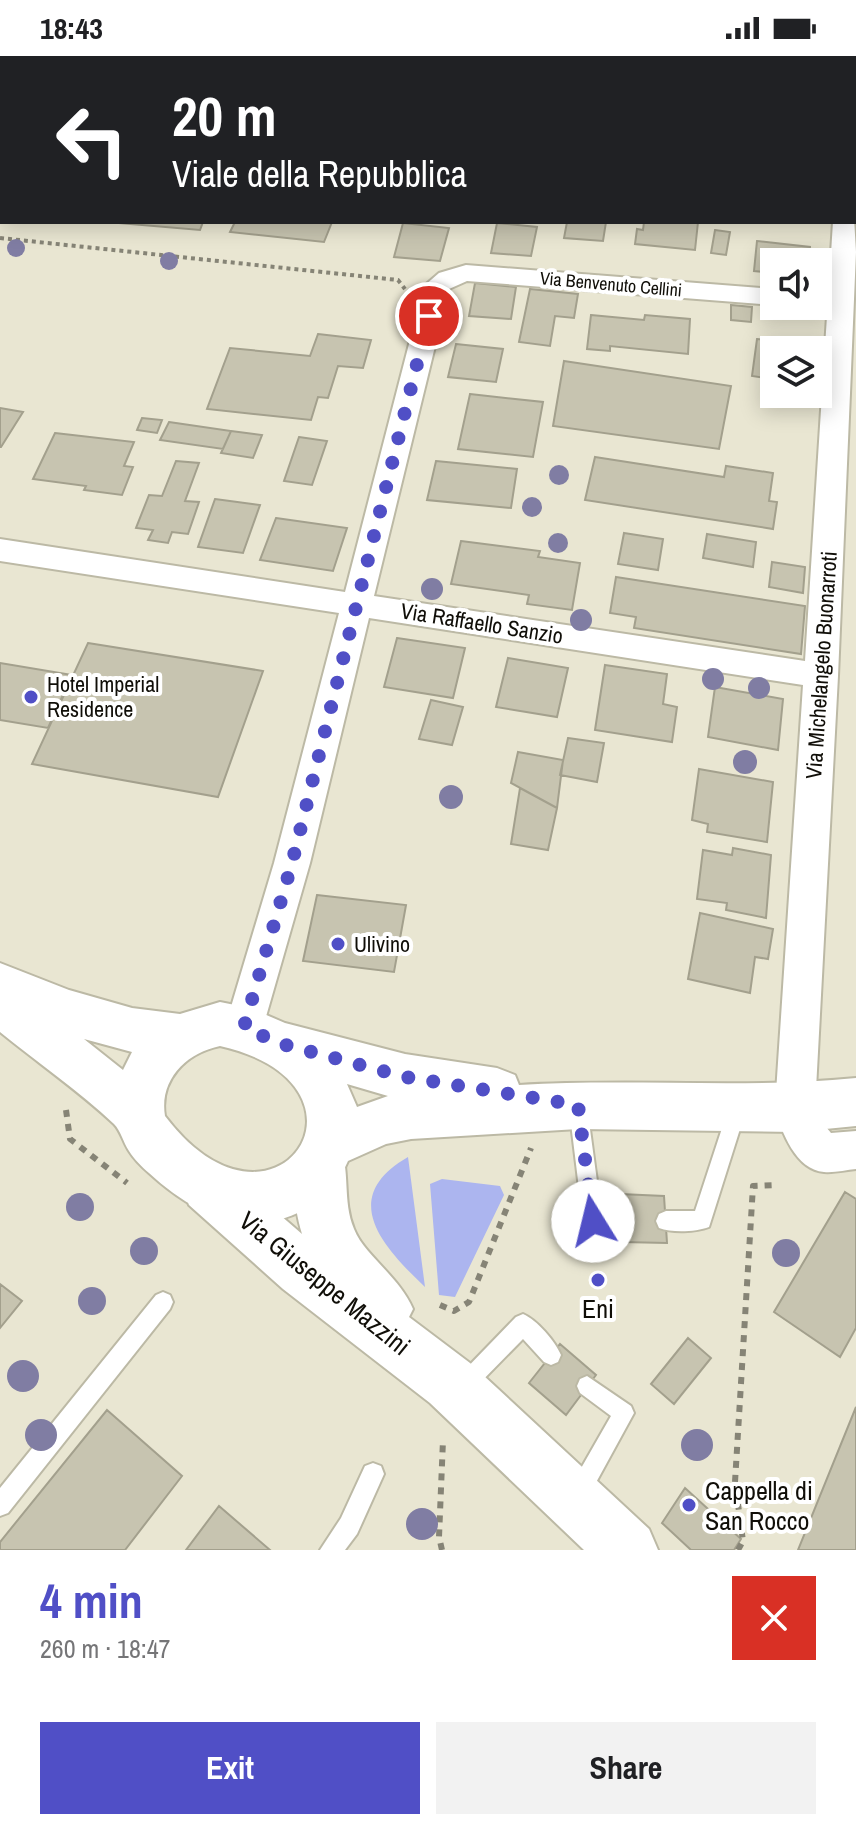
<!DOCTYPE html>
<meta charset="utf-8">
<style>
body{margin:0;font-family:"Archivo Narrow",sans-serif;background:#f2f2f2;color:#202124;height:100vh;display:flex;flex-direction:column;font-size:30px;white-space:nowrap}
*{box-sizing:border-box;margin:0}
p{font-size:26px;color:#757577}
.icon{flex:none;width:44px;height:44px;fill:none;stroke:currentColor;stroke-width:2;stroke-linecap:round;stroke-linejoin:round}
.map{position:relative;height:1494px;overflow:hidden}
.drawer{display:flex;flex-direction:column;background:#fff;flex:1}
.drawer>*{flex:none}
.hud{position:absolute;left:0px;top:0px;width:856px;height:168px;box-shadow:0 4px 20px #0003;background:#202124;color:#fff;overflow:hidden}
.tools{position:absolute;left:760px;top:192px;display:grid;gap:16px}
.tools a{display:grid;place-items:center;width:72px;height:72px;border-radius:0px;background:#fff;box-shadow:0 4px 20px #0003;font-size:40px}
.pin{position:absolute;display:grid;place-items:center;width:68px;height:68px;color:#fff;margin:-34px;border:4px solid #fff;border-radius:50%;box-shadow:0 2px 8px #0007}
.me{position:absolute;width:88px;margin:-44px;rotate:351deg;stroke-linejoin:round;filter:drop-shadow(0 0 6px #0008)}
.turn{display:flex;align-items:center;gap:28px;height:168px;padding:0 40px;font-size:36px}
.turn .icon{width:104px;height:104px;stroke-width:2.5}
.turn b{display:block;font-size:56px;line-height:68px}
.round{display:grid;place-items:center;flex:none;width:84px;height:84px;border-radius:0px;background:#f2f2f2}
.head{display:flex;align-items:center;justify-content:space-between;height:136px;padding:0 40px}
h1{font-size:48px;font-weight:700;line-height:60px;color:#504fc6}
.cta{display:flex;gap:16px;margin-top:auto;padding:16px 40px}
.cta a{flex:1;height:92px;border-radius:0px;background:#504fc6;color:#fff;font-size:32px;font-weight:700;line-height:92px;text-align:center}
.cta a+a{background:#f2f2f2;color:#202124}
.status{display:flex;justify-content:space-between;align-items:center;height:56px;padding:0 40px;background:#fff;direction:ltr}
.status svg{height:22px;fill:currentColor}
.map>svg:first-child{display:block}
</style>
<div class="status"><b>18:43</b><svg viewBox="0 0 49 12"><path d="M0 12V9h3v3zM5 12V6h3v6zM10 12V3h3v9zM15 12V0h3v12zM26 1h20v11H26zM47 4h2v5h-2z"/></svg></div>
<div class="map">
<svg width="856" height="1494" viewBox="0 0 856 1494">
<rect width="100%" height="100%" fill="#e9e6d2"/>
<!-- green -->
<path fill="#acb5ef" d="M 408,1101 L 425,1231 C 383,1191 337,1142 408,1101 Z
M 442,1123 L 500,1130 L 504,1139 L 455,1241 L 439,1239 L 430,1128 Z"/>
<!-- building -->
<path fill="#c7c4b0" stroke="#a3a08d" stroke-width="2" d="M 107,166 L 203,166 L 200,174 Z
M 235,166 L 332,166 L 324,186 L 230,176 Z
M 567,166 L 606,166 L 603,185 L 564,182 Z
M 644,166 L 698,166 L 695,194 L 635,188 L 637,173 L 643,174 Z
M 403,167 L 449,172 L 440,205 L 394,201 Z
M 497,167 L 537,171 L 531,200 L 491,197 Z
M 715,174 L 730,176 L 726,199 L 711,197 Z
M 757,185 L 810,191 L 809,206 L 774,206 L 774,217 L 754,215 Z
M 475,227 L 516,231 L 511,263 L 469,260 Z
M 530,233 L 578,238 L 574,262 L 555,260 L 550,290 L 519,286 Z
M 731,249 L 752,251 L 751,266 L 731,264 Z
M 591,259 L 644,264 L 645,259 L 690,263 L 688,298 L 610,290 L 610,295 L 587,293 Z
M 318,278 L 371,284 L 363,312 L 338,310 L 328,342 L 318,341 L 311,364 L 207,353 L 230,292 L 310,300 Z
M 757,283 L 809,289 L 809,294 L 774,294 L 774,323 L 752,320 Z
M 456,288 L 503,293 L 496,326 L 448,321 Z
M 564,305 L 731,330 L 719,393 L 553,370 Z
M 470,338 L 543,346 L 533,401 L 458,393 Z
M 0,352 L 23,356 L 1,391 L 0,391 Z
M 142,362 L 162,364 L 157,377 L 137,374 Z
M 169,366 L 231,375 L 223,393 L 160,384 Z
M 231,375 L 262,379 L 253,402 L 221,397 Z
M 55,377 L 134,386 L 124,410 L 133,411 L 122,439 L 84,434 L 86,430 L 33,423 Z
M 299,381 L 327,385 L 312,429 L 284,425 Z
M 595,401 L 724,421 L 726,410 L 773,417 L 769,445 L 777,446 L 773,473 L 585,444 Z
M 176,405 L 199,407 L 185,445 L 199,446 L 188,478 L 172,476 L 168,487 L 148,484 L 153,474 L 136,472 L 149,439 L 162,440 Z
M 436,405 L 517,413 L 511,452 L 427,444 Z
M 215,443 L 260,449 L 243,497 L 198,491 Z
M 276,462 L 347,472 L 333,515 L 260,504 Z
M 624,477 L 663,483 L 658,514 L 618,508 Z
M 707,478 L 756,486 L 753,511 L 703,502 Z
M 461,485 L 540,495 L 538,501 L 580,507 L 572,554 L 527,548 L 529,539 L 451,528 Z
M 772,506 L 805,511 L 803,537 L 769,531 Z
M 616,521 L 805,550 L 801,598 L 634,572 L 636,561 L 610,557 Z
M 397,582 L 465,592 L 453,642 L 384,631 Z
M 88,587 L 263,615 L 218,741 L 32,708 Z
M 508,602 L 568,612 L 557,661 L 496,651 Z
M 0,607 L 72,619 L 48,672 L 0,664 Z
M 605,609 L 667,618 L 663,648 L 677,651 L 672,686 L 595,674 Z
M 715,631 L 783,643 L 778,694 L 708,681 Z
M 431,644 L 463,651 L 452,689 L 419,683 Z
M 568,682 L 604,687 L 597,726 L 560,719 Z
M 518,696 L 563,704 L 557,752 L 511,727 Z
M 699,713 L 773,726 L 767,786 L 707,776 L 708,768 L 692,764 Z
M 520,732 L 557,752 L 548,794 L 511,788 Z
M 733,792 L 771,799 L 766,862 L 726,854 L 727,847 L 697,843 L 703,794 L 732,799 Z
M 317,839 L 406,849 L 394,916 L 303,905 Z
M 700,857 L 773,873 L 768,903 L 755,901 L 750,937 L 688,923 Z
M 845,1136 L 856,1143 L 856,1272 L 840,1301 L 774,1256 Z
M 620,1138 L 664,1140 L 667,1187 L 622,1186 Z
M 0,1228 L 22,1245 L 0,1272 Z
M 688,1282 L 711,1302 L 674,1348 L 651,1328 Z
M 560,1288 L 596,1319 L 566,1359 L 529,1327 Z
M 856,1351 L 856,1494 L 798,1494 Z
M 107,1354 L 182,1420 L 125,1494 L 0,1494 L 0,1486 Z
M 685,1432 L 741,1483 L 734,1494 L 691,1494 L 662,1467 Z
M 219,1450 L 270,1494 L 186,1494 Z"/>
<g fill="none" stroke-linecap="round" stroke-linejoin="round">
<defs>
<path id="service" d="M 578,1042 L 585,1045 L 587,1051 L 601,1155 L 621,1155 L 628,1158 L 631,1165 L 628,1172 C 616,1177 598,1177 586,1172 L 583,1165 L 569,1051 L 571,1045 Z
M 736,1048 L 743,1051 L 745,1057 L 709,1171 C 696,1176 672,1177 659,1172 L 656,1165 L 659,1158 L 666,1155 L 695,1155 L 727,1057 L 729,1051 Z
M 163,1236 L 170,1239 L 173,1246 L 170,1253 L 8,1457 L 0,1460 L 0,1432 L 156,1239 Z
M 523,1258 C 537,1264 555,1285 561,1299 L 558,1306 L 551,1309 L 544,1306 L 523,1283 L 471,1336 L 464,1339 L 457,1336 L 454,1329 L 457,1322 L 516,1261 Z
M 587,1320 L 631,1350 L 634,1357 L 587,1443 L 579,1446 L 571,1443 L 568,1435 L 611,1360 L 580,1337 L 577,1330 L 580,1323 Z
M 373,1407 L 381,1410 L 384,1418 L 357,1478 L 345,1494 L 320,1494 L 341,1462 L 365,1410 Z"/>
<path id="minor" d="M 341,0 L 375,0 L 376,1 L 343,2 Z
M 414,0 L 436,0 L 437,2 L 415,2 Z
M 837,0 L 856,0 L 856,6 L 854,2 Z
M 2,62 L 2,79 L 0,80 L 0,63 Z
M 854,125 L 856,125 L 856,139 L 854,139 Z
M 854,162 L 856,196 L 838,620 L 815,1052 L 817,1060 L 831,1077 L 856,1075 L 856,1113 C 846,1114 834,1117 824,1116 C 796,1114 781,1075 775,1052 L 803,629 L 369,562 L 310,807 L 263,971 L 257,983 L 244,988 L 231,983 L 225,971 L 274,807 L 339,557 L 0,505 L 0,483 L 345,536 L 424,230 L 439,217 L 466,209 L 774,233 L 774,249 L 467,225 L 449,233 L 374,540 L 805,605 L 833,166 L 854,166 Z"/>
<path id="secondary" d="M 321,1080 L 339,1087 C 351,1115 342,1144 354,1173 C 364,1199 399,1220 413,1253 L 409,1261 L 470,1307 L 649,1473 L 658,1494 L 584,1494 L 430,1347 L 283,1233 L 189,1149 L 182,1131 L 189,1113 L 208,1105 L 227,1113 L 302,1178 C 293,1147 290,1118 303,1087 Z"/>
<path id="primary" d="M 0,907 L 69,934 L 132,952 L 180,958 L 220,946 L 250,952 L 285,967 L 405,998 L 497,1012 L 515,1019 L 519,1029 C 631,1022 744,1033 856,1022 L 856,1070 L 795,1076 L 578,1073 L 411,1083 L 386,1088 L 348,1105 C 339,1126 324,1143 304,1154 C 246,1184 194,1158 149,1117 C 142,1111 134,1103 129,1095 C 123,1086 121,1075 114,1068 C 79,1035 38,1007 0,976 ZM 84,983 L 132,996 L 123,1014 ZM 220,990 C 392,1029 274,1204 165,1060 C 159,1024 186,997 220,990 ZM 347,1028 L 388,1040 L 357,1051 Z"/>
</defs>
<!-- service casing -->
<use href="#service" stroke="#bcb9a5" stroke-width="4"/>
<!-- minor casing -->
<use href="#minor" stroke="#bcb9a5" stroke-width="4"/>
<!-- secondary casing -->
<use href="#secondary" stroke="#bcb9a5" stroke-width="4"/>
<!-- primary casing -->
<use href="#primary" stroke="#bcb9a5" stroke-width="4"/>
<!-- path-far1 -->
<path stroke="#868476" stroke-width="4" stroke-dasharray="4 4" stroke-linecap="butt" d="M 199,0 L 223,2
M 154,2 L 161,0
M 0,113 L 2,109
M 0,182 L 398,224 L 405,233"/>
<!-- path -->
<path stroke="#868476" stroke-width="6" stroke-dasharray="7 7" stroke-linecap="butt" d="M 66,1054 L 70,1083 L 127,1127
M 440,1249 L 454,1255 L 469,1246 L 531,1092
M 442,1494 L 439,1481 L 443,1384
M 738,1494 L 743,1485 L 735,1426 L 753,1130 L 776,1129"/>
<!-- service -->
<use href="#service" fill="#fff" fill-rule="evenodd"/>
<!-- minor -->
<use href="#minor" fill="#fff" fill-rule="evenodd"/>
<!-- secondary -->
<use href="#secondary" fill="#fff" fill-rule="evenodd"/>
<!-- primary -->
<use href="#primary" fill="#fff" fill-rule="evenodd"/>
</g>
<!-- trees -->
<g fill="#807da3">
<circle cx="16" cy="192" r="9"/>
<circle cx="169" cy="205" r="9"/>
<circle cx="559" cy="419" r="10"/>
<circle cx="532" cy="451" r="10"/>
<circle cx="558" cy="487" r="10"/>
<circle cx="432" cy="533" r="11"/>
<circle cx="581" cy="564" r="11"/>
<circle cx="713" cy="623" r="11"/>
<circle cx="759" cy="632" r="11"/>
<circle cx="745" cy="706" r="12"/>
<circle cx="451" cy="741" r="12"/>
<circle cx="80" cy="1151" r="14"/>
<circle cx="144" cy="1195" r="14"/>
<circle cx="786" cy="1197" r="14"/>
<circle cx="92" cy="1245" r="14"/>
<circle cx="23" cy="1320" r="16"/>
<circle cx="41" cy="1379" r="16"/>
<circle cx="697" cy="1389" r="16"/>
<circle cx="422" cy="1468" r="16"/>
</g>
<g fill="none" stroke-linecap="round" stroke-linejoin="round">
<!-- route -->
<path stroke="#504fc6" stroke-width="14" stroke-dasharray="0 25.2" d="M 429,260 L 292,807 L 244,971 L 278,987 L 405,1021 L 578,1049 L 593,1165"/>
</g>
<!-- markers -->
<g fill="#504fc6" stroke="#fff" stroke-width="3">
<circle cx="31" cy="641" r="8"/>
<circle cx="338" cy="888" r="8"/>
<circle cx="598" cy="1224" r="8"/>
<circle cx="689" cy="1449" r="8"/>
</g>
<g text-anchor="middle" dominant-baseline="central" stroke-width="8" stroke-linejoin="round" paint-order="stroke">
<!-- far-street labels -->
<g font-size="18" fill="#100e08" stroke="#fff">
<text transform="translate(611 228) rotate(5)">Via Benvenuto Cellini</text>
</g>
<!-- street labels -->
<g font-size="22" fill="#100e08" stroke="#fff">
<text transform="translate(482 567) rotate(9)">Via Raffaello Sanzio</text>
<text transform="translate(821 609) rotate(-86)">Via Michelangelo Buonarroti</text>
</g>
<!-- poi labels -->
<g font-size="22" fill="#100e08" stroke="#fff" text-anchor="start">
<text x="47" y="628">Hotel Imperial<tspan x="47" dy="25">Residence</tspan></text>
<text x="354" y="888">Ulivino</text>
</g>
<!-- near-street labels -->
<g font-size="26" fill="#100e08" stroke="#fff">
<text transform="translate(325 1227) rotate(39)">Via Giuseppe Mazzini</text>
</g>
<!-- near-poi labels -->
<g font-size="26" fill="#100e08" stroke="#fff">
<text x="598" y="1252">Eni</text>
<text x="705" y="1434" text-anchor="start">Cappella di<tspan x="705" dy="30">San Rocco</tspan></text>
</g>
</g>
</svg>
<div class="tools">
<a><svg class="icon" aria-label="sound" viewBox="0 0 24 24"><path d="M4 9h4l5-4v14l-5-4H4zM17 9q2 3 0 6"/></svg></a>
<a><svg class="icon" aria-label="layers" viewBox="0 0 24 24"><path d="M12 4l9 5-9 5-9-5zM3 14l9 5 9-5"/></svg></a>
</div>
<div class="pin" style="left:429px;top:260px;background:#d93025"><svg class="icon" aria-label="arrive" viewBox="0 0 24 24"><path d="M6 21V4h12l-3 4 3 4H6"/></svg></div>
<svg class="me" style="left:593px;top:1165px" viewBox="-20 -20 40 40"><circle r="19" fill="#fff"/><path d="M0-13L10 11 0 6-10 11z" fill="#504fc6"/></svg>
<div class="hud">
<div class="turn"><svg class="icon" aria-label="left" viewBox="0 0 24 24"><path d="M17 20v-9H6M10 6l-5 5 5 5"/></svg><div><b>20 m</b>Viale della Repubblica</div></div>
</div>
</div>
<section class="drawer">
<div class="head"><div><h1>4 min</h1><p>260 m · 18:47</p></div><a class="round" style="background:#d93025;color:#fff"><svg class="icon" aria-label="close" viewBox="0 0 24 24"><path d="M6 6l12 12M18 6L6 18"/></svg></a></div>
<div class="cta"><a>Exit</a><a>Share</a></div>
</section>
